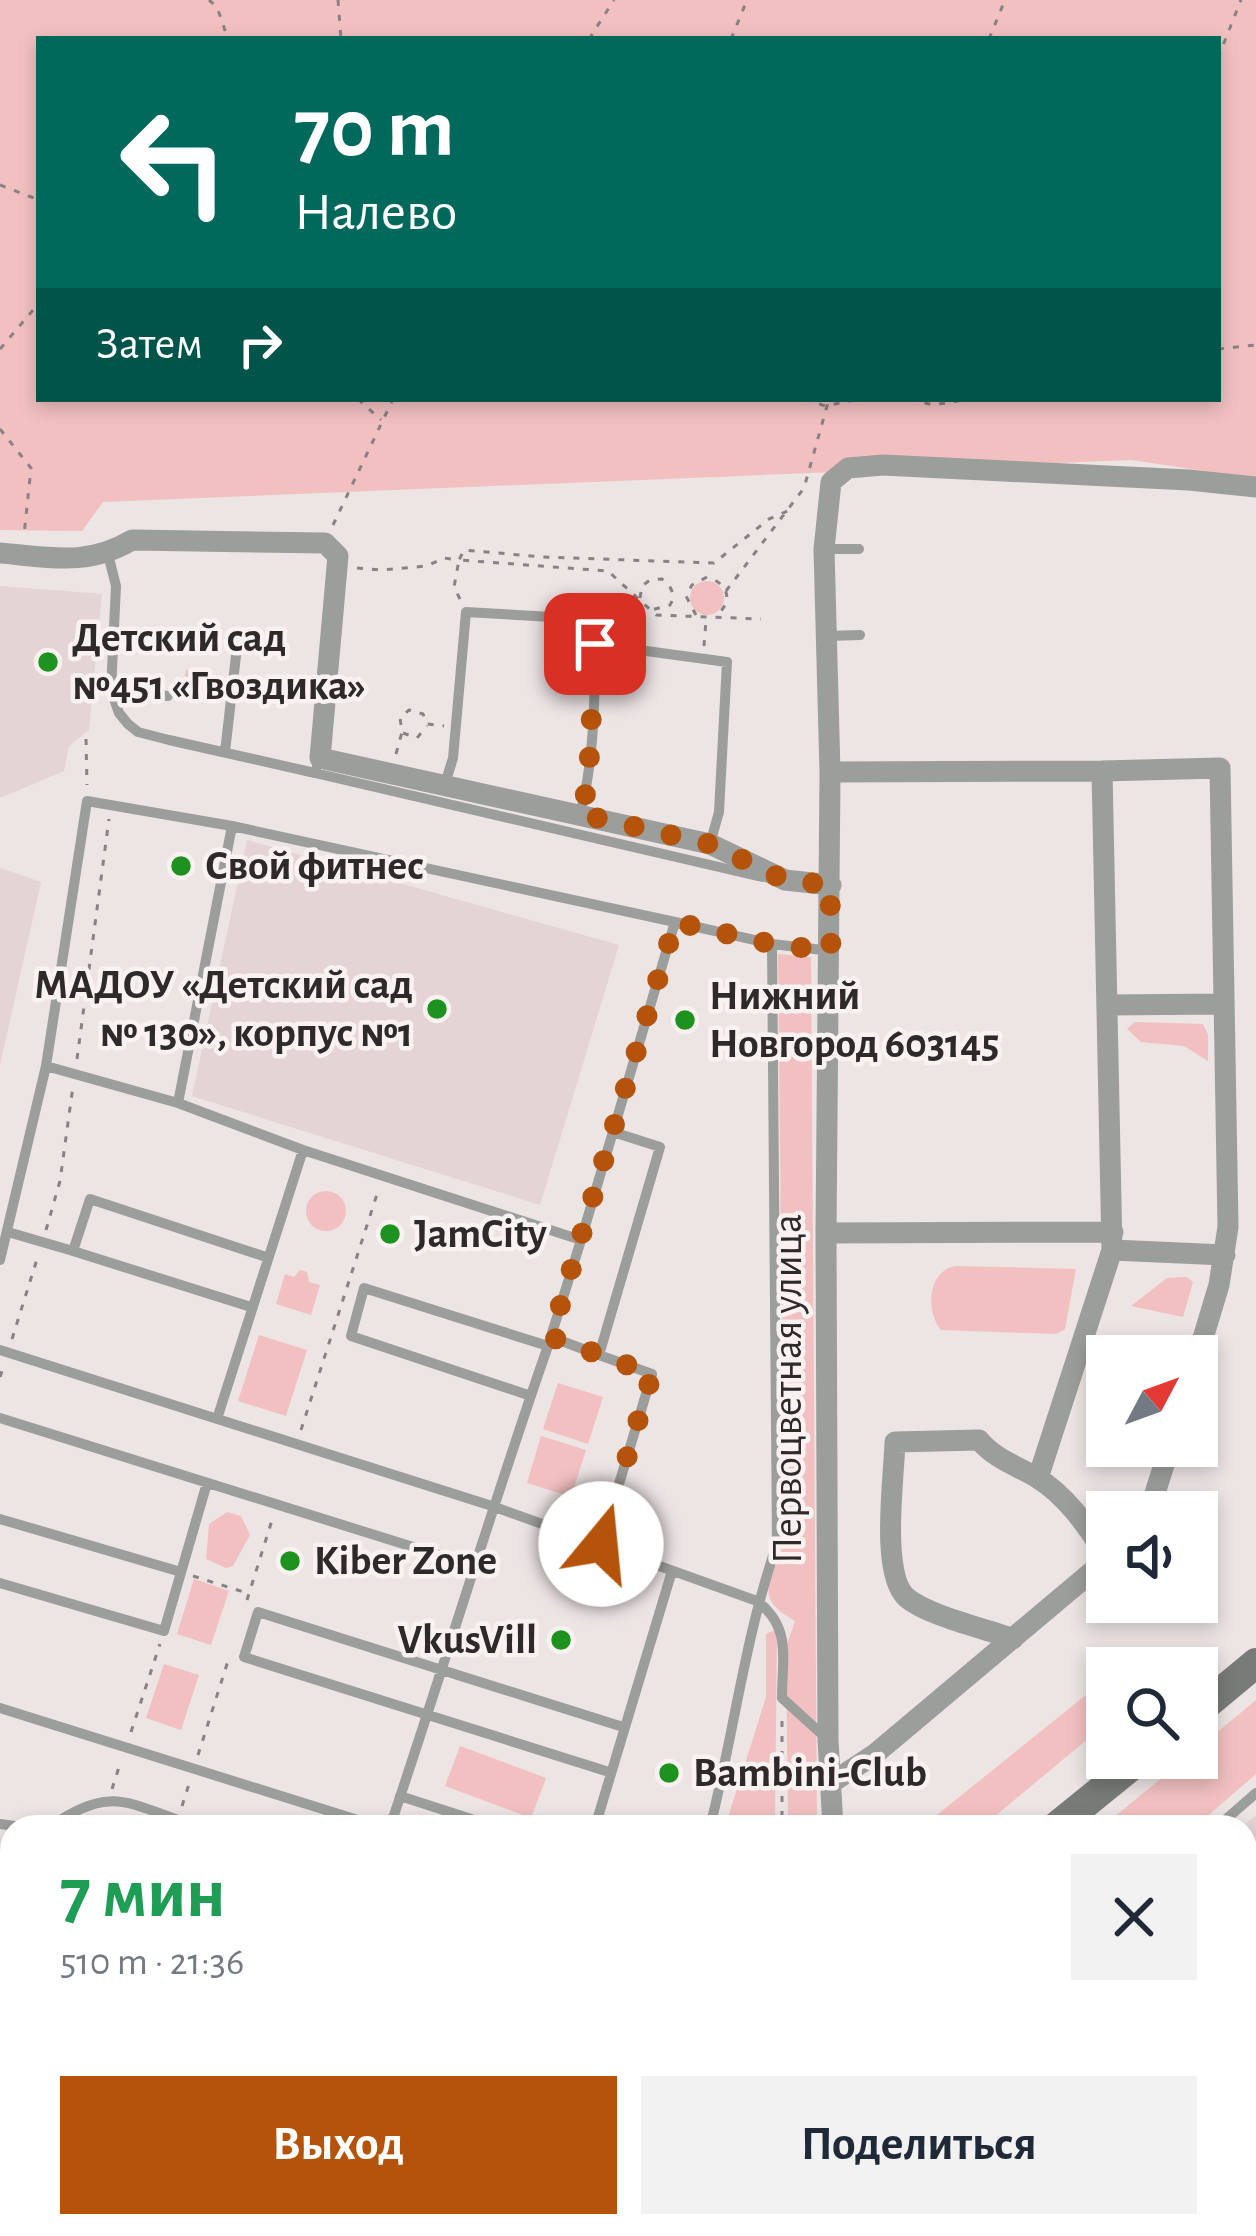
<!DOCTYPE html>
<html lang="ru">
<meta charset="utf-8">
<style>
body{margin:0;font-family:"Alegreya Sans",sans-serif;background:#f2f2f3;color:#1f2937;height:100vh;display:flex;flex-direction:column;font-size:45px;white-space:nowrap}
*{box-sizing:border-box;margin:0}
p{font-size:39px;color:#747a83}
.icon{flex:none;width:66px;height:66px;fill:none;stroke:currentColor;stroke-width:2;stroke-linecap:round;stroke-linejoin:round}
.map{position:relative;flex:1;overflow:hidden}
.drawer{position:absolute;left:0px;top:1815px;width:1257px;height:423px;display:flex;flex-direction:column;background:#fff;border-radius:36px 36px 0 0;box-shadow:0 6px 18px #0003}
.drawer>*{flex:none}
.top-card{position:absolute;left:36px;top:36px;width:1185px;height:366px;border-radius:0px;box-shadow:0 6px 18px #0003;background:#00695c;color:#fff;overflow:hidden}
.needle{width:78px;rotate:49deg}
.fabs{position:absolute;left:1086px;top:1335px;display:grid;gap:24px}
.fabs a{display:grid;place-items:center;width:132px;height:132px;border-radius:0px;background:#fff;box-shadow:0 6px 18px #0003;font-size:60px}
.pin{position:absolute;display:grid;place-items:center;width:102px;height:102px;color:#fff;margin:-51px;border-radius:24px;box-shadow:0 6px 18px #0006}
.me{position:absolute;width:132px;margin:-66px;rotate:17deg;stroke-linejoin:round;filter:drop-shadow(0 0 9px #0008)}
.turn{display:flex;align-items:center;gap:42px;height:252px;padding:0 60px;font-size:54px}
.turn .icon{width:156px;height:156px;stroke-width:2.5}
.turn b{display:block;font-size:84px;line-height:102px}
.then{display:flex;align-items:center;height:114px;padding:0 60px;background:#0003;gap:24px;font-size:45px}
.round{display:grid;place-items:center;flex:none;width:126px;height:126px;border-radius:0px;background:#f2f2f3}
.summary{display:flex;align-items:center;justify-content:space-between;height:204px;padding:0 60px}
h1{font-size:72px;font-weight:700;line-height:90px;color:#1e9e55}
.primary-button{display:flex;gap:24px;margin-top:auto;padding:24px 60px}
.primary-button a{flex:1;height:138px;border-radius:0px;background:#b45309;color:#fff;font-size:48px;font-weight:700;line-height:138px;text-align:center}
.primary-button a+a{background:#f2f2f3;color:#1f2937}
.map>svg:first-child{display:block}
</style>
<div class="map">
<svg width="1256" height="2236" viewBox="0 0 1256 2236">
<rect width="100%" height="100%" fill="#ede4e4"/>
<!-- built -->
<path fill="#e4d4d4" d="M 0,586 L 102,594 L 89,730 L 69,746 L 64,771 L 0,798 Z
M 247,840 L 619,945 L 540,1205 L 192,1096 Z
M 0,868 L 41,882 L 0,1065 Z
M 1256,1815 L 1256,2091 L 1245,2087 L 1245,1827 L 1242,1827 Z"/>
<!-- green -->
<path fill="#f2c0c0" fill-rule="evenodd" d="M 0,0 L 1256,0 L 1256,486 L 1239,476 L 1131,460 L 103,502 L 82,531 L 0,530 ZM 39,39 L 1218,39 L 1218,399 L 39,399 Z
M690 598a17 17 0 1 1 34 0a17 17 0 1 1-34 0Z
M 186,670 L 221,675 L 218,693 L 184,688 Z
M 778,954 L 811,957 L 817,1827 L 788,1827 L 786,1647 L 795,1621 C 752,1597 771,1583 784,1543 Z
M 1135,1022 L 1203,1024 L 1208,1035 L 1208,1061 L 1184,1046 L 1141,1042 L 1127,1029 Z
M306 1211a20 20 0 1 1 40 0a20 20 0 1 1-40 0Z
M 955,1266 L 1076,1269 L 1065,1329 L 1056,1334 L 941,1330 C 925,1311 928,1271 955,1266 Z
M 300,1270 L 307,1272 L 309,1282 L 320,1285 L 311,1315 L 276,1304 L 285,1274 L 294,1277 Z
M 1187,1277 L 1193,1282 L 1183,1317 L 1131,1306 L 1167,1278 Z
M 259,1335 L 307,1350 L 286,1416 L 238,1401 Z
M 558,1383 L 603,1397 L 588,1444 L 543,1429 Z
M 541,1436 L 586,1450 L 571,1497 L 527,1483 Z
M 227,1512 L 241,1516 L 250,1535 L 233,1566 L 226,1568 L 206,1559 L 209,1524 Z
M 194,1579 L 229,1591 L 211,1645 L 177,1634 Z
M 777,1629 L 775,1827 L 725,1827 L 766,1697 L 766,1634 Z
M 164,1664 L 199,1675 L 181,1730 L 146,1718 Z
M 1107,1678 L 1107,1723 L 982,1827 L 922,1827 Z
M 1256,1700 L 1256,1774 L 1195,1827 L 1102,1827 L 1186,1758 L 1197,1758 L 1197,1749 Z
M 460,1746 L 546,1778 L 531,1818 L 445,1786 Z
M 397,2226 L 547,2226 L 560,2236 L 299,2233 Z
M 615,2226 L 916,2226 L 915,2236 L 625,2236 Z"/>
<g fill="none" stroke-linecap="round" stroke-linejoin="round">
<!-- path -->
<path stroke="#888382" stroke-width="3" stroke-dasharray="6 9" stroke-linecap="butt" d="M 209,0 L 217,7 L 228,39
M 338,0 L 341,39
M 589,39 L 614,0
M 731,39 L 747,0
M 989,39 L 1005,0
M 1218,58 L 1241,0
M 0,185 L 39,200
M 0,349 L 39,303
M 1218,349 L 1256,345
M 358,399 L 381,420
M 805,399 L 825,406 L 859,399
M 910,399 L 933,405 L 968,399
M 0,429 L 31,468 L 24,535
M 333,525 L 393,399
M 357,568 L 381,570 L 427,566 L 444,558 L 459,560 L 464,550 L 543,557 L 714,563 L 769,519 L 790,510
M 726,591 L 804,488 L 829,399
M 640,598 L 642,586 L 650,580 L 662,579 C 671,585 676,595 670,605 L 651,610
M 460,599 L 454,587 L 459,560 L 608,571 L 656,615 L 761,619
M 696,615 L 686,596 L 692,585 L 707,577 C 727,583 734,599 718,614
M 612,629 L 642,604
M 704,646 L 706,620
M 403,733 L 417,738 L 427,726
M 86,739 L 87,785
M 396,754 L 402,732 L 400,718 L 409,710 L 423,714 L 427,724 L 444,726
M 77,1059 L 109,819
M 46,1230 L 60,1181 L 73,1086
M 12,1339 L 38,1256
M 0,1377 L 4,1365
M 301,1430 L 379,1188
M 193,1576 L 247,1593
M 247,1600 L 273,1517
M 782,1721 L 782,1827
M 131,1732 L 160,1644
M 198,1755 L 228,1661
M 112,1789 L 120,1764
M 182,1806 L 190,1781"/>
<!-- service -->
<path stroke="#9c9e9c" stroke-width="10" d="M 824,549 L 859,549
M 108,554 L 116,586 L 111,690 L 119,713 L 128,724 L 138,732 L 169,740 L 315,773 L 317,767
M 827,636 L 860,635
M 595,644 L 727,662 L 719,812 L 710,844
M 111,690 L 168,696
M 225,752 L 237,647
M 315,773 L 762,877
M 445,784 L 453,758 L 466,612 L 587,619 C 601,664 593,767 580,814
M 232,826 L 675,922 L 581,1240
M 675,922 L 772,944 L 831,951
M 46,1066 L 178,1103 L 303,1150 L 581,1240 L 548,1346
M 8,1232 L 73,1251 L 90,1199 L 266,1257
M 73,1251 L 251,1307
M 0,1260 L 46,1066 L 87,801 L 232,826 L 178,1103
M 551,1337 L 599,1355
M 0,1350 L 492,1506 L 757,1601 C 792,1628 782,1658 782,1698 L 825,1737
M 0,1418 L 474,1566
M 217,1419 L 303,1150
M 0,1519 L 181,1572
M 601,1544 L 652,1374 L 599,1355 L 660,1147 L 613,1132
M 0,1583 L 164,1631 L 207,1483
M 0,1708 L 380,1827
M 609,1772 L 244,1657 L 258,1612 L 623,1727
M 400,1796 L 496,1827
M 0,1824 L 22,1827
M 50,1827 C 114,1781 132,1807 199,1827
M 390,1827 C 444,1667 492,1506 548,1346 L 364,1288 L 351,1336 L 531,1396
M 595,1827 L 672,1571
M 710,1827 C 734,1733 745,1636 777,1544 L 772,944
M 1217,1827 L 1256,1793
M 0,1978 L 12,1939
M 0,2008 L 12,2011
M 0,2092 L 12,2094
M 267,2226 L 281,2236
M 953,2236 L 953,2232 L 1108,2232 L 1108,2236"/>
<!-- minor -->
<path stroke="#9c9e9c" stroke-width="21" d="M 0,553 C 49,557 87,567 132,540 L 325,543 L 338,556 L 320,758 L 710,844 L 785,880 L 831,885
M 830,772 L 1102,771
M 1107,1005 L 1223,1004
M 826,1233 L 1113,1232
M 1112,1250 L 1225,1255
M 1038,1478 L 1112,1250 L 1102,771 L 1220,768 L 1228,1227 L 1219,1285 L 1197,1358
M 1149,1512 L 1170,1446
M 1013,1639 C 984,1628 929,1616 907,1598 C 880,1575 894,1478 895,1442 L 979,1440 C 995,1459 1015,1465 1036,1477 C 1067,1496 1087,1526 1107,1557
M 831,1783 L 875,1754 L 1107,1559
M 833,1827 L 828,1740 L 826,1233 L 830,772 L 824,549 L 831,482 L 848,468 L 883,465 L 1189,480 L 1256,487
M 563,2226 L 581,2236"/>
<!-- tertiary -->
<path stroke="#9c9e9c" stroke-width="27" d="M 1245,2119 L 1256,2121
M 1245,2141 L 1256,2144"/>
<!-- secondary -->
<path stroke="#787b77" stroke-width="30" d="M 1197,1712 L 1256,1663
M 1056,1827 L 1141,1758
M 0,2165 L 12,2168"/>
</g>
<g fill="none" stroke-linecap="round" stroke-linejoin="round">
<!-- route -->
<path stroke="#b45309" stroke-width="21" stroke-dasharray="0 37.8" d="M 595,644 L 588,785 L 580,814 L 710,844 L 785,880 L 830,885 L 831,951 L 772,944 L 675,922 L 551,1337 L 652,1374 L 601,1544"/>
</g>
<!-- markers -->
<g fill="#1d921f" stroke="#faf2f1" stroke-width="4.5">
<circle cx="48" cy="662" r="12"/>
<circle cx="181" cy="866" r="12"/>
<circle cx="437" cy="1009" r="12"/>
<circle cx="685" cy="1020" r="12"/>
<circle cx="390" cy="1234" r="12"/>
<circle cx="290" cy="1561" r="12"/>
<circle cx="561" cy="1640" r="12"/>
<circle cx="669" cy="1773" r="12"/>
</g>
<g text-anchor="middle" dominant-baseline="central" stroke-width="9" stroke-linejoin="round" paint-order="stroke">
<!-- poi labels -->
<g font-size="42" font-weight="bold" fill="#2d2a29" stroke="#faf2f1" text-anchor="start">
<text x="72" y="638">Детский сад<tspan x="72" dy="48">№451 «Гвоздика»</tspan></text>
<text x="205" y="866">Свой фитнес</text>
<text x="413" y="985" text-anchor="end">МАДОУ «Детский сад<tspan x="413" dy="48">№ 130», корпус №1</tspan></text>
<text x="709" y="996">Нижний<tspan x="709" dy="48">Новгород 603145</tspan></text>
<text x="414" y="1234">JamCity</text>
<text x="314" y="1561">Kiber Zone</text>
<text x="537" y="1640" text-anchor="end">VkusVill</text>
<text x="693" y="1773">Bambini-Club</text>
</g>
<!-- street labels -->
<g font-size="42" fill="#2d2a29" stroke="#faf2f1">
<text transform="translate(788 1389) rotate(-90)">Первоцветная улица</text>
</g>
</g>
</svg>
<div class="fabs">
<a><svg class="needle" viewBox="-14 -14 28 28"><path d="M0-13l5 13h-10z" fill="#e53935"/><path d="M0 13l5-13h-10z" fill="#747a83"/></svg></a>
<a><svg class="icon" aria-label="sound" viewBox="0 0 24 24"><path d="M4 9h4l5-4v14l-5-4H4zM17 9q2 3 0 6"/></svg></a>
<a><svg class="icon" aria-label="search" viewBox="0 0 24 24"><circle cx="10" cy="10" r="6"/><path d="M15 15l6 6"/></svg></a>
</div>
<div class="pin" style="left:595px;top:644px;background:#d93025"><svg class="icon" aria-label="arrive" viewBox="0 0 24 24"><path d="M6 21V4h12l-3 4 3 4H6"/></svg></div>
<svg class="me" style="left:601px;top:1544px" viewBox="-20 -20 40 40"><circle r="19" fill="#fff"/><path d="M0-13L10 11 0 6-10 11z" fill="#b45309"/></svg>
<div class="top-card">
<div class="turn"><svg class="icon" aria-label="left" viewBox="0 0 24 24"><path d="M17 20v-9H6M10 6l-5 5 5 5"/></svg><div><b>70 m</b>Налево</div></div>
<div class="then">Затем<svg class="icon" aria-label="right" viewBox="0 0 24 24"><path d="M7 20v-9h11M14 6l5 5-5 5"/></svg></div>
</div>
<section class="drawer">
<div class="summary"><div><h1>7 мин</h1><p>510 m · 21:36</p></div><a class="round"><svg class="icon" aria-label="close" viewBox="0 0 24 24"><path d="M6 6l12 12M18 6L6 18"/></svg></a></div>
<div class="primary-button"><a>Выход</a><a>Поделиться</a></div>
</section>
</div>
